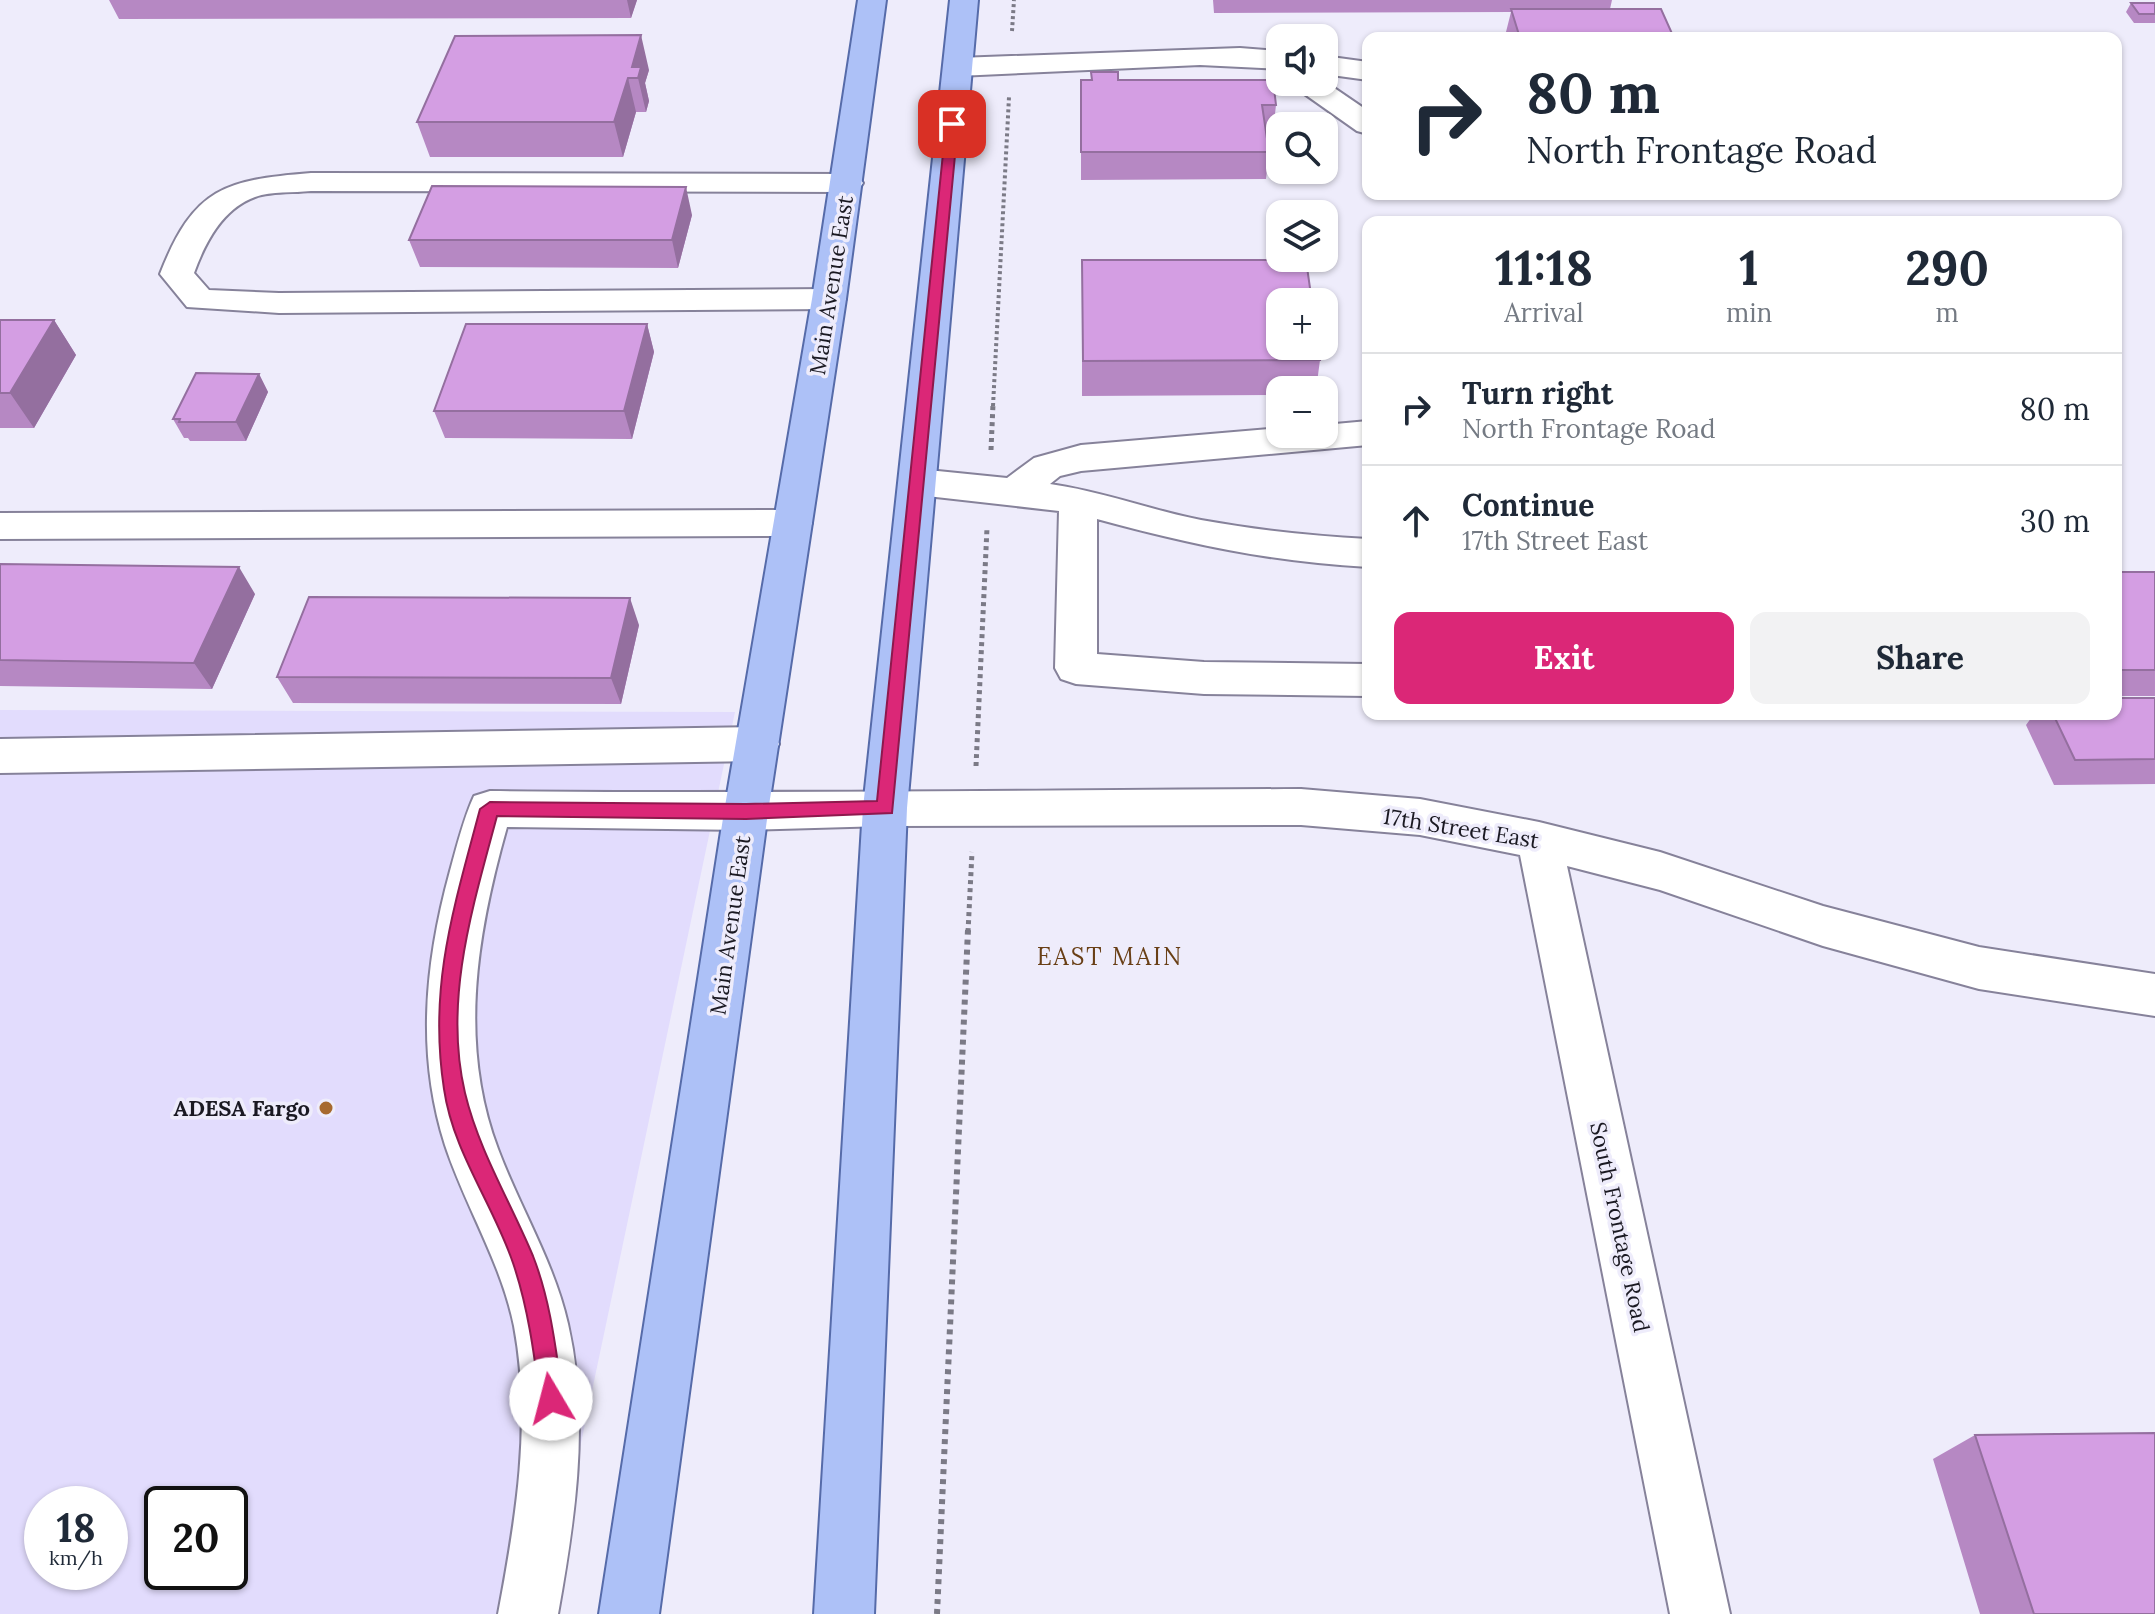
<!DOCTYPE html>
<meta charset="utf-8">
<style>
body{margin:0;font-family:Lora,serif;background:#f2f2f3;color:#1f2937;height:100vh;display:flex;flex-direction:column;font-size:30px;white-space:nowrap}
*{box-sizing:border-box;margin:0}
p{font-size:26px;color:#747a83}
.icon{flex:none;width:44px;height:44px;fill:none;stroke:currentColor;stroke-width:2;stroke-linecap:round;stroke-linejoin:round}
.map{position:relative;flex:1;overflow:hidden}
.sheet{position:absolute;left:1362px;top:216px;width:760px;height:504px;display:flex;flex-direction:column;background:#fff;border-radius:16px;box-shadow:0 2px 6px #0004}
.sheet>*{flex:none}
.banner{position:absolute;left:1362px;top:32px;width:760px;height:168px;border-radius:16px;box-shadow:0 2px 6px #0004;background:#fff;color:#1f2937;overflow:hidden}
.controls{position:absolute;left:1266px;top:24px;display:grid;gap:16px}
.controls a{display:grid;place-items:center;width:72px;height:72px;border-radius:16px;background:#fff;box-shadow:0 2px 6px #0004;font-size:40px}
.speed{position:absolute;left:24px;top:1486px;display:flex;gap:16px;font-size:40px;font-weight:700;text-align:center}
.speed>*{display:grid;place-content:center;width:104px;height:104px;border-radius:50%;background:#fff;box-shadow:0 2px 6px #0004;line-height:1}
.speed small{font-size:20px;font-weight:400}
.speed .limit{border:4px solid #111;border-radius:12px;background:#fff;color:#111}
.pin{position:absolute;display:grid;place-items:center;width:68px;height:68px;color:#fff;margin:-34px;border-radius:16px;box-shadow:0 4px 12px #0006}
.me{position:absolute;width:88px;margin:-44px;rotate:352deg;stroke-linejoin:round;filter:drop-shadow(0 0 6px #0008)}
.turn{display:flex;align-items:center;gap:28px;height:168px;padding:0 32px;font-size:36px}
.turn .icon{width:104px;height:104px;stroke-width:2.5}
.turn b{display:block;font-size:56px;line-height:68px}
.eta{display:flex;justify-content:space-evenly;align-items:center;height:136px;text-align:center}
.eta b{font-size:48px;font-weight:800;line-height:56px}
.primary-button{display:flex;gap:16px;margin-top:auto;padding:16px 32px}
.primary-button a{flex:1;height:92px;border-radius:16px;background:#db2777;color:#fff;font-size:32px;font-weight:800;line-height:92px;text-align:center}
.primary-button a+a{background:#f2f2f3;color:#1f2937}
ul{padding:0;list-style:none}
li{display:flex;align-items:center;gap:24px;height:112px;padding:0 32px;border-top:2px solid #e0e1e3}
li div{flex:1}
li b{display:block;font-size:30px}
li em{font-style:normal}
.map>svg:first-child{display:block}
</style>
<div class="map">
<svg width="2155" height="1614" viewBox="0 0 2155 1614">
<rect width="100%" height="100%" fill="#eeecfb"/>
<!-- built -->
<path fill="#e2dcfd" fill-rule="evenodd" d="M 0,710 L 735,712 L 545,1614 L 0,1614 ZM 42,1504 L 110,1504 L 110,1572 L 42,1572 ZM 162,1504 L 230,1504 L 230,1572 L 162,1572 Z"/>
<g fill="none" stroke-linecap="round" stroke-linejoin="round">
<defs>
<path id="minor" d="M 1240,48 L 1280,51 L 1280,69 L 1200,65 L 958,76 L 948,73 L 944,67 L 948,61 L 958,58 Z
M 1324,56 L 1368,62 L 1368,80 L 1324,74 Z
M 1324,81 L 1368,111 L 1368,134 L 1357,131 L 1296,88 L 1291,82 Z
M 311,173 L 847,174 L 858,176 L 863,183 L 858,190 L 847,192 L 311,191 C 293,193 272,191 255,197 C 222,209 205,243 194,273 L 209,290 L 279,293 L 829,289 L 841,292 L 846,299 L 841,306 L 829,309 L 279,313 L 187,307 L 160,274 C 194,187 225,180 311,173 Z
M 1368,421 L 1368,445 L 1081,471 L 1060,476 L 1050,484 C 1101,491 1150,510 1201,520 C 1256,530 1312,536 1368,539 L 1368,567 C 1272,562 1189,544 1097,519 L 1097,654 L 1204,662 L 1368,664 L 1368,696 L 1204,694 L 1076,684 L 1061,679 L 1055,668 L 1059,511 L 918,495 L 905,491 L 899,482 L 905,473 L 918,469 L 1007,478 L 1034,458 L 1081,445 L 1280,428 L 1280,434 L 1324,434 L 1324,425 Z
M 793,510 L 807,513 L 812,523 L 807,533 L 793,536 L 0,539 L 0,513 Z
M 758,727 L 773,732 L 779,744 L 773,756 L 758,761 L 0,773 L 0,739 Z
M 1301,789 L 1420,799 L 1539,822 L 1660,852 L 1823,906 L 1979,947 L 2155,974 L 2155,1016 L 1979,989 L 1823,946 L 1660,890 L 1567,866 L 1730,1614 L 1670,1614 L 1520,855 L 1420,835 L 1301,825 L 885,826 L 746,830 L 507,827 C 477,933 458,1043 498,1149 C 520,1208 554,1262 568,1324 C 590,1420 575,1519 558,1614 L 498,1614 C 516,1519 532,1422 514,1326 C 501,1262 465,1206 445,1145 C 416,1054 425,962 450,871 C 457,846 463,820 474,796 L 490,791 C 760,794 1031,790 1301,789 Z"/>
<path id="major" d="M 858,0 L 886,0 L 846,299 L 768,812 L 659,1614 L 599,1614 L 724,812 L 812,299 Z
M 950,0 L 978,0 L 907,808 L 874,1614 L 814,1614 L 863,808 Z"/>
</defs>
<!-- minor casing -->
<use href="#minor" stroke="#86829a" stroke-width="4"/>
<!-- major casing -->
<use href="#major" stroke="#566ba9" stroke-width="4"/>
<!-- path-far2 -->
<path stroke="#7b7a86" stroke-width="4" stroke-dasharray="3 3" stroke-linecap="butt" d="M 1012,31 L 1014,0
M 993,406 L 1009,97"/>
<!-- path-far1 -->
<path stroke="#7b7a86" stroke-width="5" stroke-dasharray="4 4" stroke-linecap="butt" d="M 991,450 L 993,404
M 976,766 L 987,528
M 968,932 L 972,852"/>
<!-- path -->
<path stroke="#7b7a86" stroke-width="6" stroke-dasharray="5 5" stroke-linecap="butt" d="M 937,1614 L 968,930"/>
<!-- minor -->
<use href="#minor" fill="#fff" fill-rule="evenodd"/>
<!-- major -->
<use href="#major" fill="#adc1f7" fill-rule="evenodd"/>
</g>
<!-- wall -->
<path fill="#b688c3" d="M 109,0 L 637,0 L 631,18 L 119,19 Z
M 1213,0 L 1612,0 L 1610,9 L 1674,38 L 1506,38 L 1505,36 L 1511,12 L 1214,13 Z
M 2131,3 L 2155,3 L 2155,23 L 2134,23 L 2126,12 Z
M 649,70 L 645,83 L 649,101 L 646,112 L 636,112 L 623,157 L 430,157 L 417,122 Z
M 1081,80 L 1118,80 L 1276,105 L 1273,132 L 1266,132 L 1269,152 L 1266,179 L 1081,180 Z
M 692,215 L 678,268 L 420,267 L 409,240 Z
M 1082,260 L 1320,360 L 1316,390 L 1280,390 L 1280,395 L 1082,396 Z
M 0,320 L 54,320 L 76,355 L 34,428 L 0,428 Z
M 647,324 L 654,352 L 632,439 L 445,438 L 434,411 Z
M 259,374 L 268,392 L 246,441 L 190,441 L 188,438 L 184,438 L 173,419 Z
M 0,564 L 255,594 L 212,689 L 0,686 Z
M 2116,572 L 2155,572 L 2155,696 L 2116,696 Z
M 639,625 L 621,704 L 293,703 L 277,677 Z
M 2155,698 L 2155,784 L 2054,785 L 2026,725 L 2034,714 L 2116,714 Z
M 1975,1435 L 2155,1614 L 1980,1614 L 1933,1459 Z"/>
<!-- shaded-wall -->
<path fill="#946f9f" d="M 627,0 L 637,0 L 631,18 Z
M 641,35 L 649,70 L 645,83 L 649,101 L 646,112 L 638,78 L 632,67 Z
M 628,78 L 636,112 L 623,157 L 614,122 Z
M 686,187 L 692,215 L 678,268 L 672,240 Z
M 54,320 L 76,355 L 34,428 L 10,393 Z
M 647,324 L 654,352 L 632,439 L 624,411 Z
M 259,374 L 268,392 L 246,441 L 236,422 Z
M 239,567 L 255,594 L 212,689 L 194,663 Z
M 630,598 L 639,625 L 621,704 L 611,678 Z"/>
<!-- building -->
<path fill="#d49ee3" stroke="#946f9f" stroke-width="2" d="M 2131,3 L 2155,3 L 2155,14 L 2139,14 Z
M 1511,9 L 1661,9 L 1674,38 L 1520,38 Z
M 641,35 L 632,67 L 641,67 L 638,78 L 628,78 L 614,122 L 417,122 L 455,36 Z
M 1091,72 L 1118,72 L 1118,80 L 1273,80 L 1276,105 L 1262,105 L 1269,152 L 1081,152 L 1081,80 L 1092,80 Z
M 432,186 L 686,187 L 672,240 L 409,240 Z
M 1082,260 L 1306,260 L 1312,302 L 1280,302 L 1280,346 L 1318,346 L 1320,360 L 1083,361 Z
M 0,320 L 54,320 L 10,393 L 0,393 Z
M 466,324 L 647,324 L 624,411 L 434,411 Z
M 196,373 L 259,374 L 236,422 L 179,422 L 180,419 L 173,419 Z
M 0,564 L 239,567 L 194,663 L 0,660 Z
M 2116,572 L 2155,572 L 2155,670 L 2116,670 Z
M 309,597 L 630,598 L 611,678 L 277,677 Z
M 2116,698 L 2155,698 L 2155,759 L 2075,760 L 2053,714 L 2116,714 Z
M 2155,1433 L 2155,1614 L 2034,1614 L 1975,1435 Z"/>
<!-- route -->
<path fill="#db2777" stroke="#8e194d" stroke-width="2" d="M 952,120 L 958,124 L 892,813 L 746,819 L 497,816 C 473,906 443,1000 465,1093 C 479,1151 510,1201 533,1256 C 551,1302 556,1351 563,1399 L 560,1408 L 551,1411 L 543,1408 L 540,1399 C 534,1353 528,1307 513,1263 C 493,1204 453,1152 444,1089 C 428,986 454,907 480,809 L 490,802 L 746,804 L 877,801 L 946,124 Z"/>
<!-- markers -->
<circle fill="#a7692e" stroke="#eeecfb" stroke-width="3" cx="326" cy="1108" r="8"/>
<g text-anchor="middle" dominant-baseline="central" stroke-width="7" stroke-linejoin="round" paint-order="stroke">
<!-- street labels -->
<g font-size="22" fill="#1a1922" stroke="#eeecfb">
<text transform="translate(831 285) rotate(-81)">Main Avenue East</text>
<text transform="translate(1461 828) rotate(9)">17th Street East</text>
<text transform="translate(730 925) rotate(-82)">Main Avenue East</text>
<text transform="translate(1620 1227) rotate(78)">South Frontage Road</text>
</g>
<!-- poi labels -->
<g font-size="22" font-weight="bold" fill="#1a1922" stroke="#eeecfb" text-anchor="end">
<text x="310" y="1108">ADESA Fargo</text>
</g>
<!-- neighbourhood labels -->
<g font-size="24" letter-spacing="2" fill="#693f16" stroke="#eeecfb">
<text x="1110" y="956">EAST MAIN</text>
</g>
</g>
</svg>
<div class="controls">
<a><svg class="icon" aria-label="sound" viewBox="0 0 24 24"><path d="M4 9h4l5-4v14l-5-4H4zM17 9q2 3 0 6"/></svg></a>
<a><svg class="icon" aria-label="search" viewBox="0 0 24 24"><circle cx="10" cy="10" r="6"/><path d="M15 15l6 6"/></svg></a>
<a><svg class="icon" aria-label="layers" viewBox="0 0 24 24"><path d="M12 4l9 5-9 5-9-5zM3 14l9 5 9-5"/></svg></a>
<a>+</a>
<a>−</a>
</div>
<div class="speed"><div>18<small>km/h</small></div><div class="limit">20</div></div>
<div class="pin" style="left:952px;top:124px;background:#d93025"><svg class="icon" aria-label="arrive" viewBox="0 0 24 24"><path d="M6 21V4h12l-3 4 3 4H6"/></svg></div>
<svg class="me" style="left:551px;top:1399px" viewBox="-20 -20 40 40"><circle r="19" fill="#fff"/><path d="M0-13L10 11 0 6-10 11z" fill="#db2777"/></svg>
<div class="banner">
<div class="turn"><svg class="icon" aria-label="right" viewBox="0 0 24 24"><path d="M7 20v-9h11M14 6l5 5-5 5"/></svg><div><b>80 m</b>North Frontage Road</div></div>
</div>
<section class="sheet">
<div class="eta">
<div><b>11:18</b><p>Arrival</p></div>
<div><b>1</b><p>min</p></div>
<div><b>290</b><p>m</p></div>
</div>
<ul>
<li><svg class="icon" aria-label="right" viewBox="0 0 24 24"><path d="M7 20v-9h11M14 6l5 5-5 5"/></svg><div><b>Turn right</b><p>North Frontage Road</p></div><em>80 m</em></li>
<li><svg class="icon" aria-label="ahead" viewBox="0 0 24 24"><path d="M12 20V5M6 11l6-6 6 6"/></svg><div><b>Continue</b><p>17th Street East</p></div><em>30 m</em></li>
</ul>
<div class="primary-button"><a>Exit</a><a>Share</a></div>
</section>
</div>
